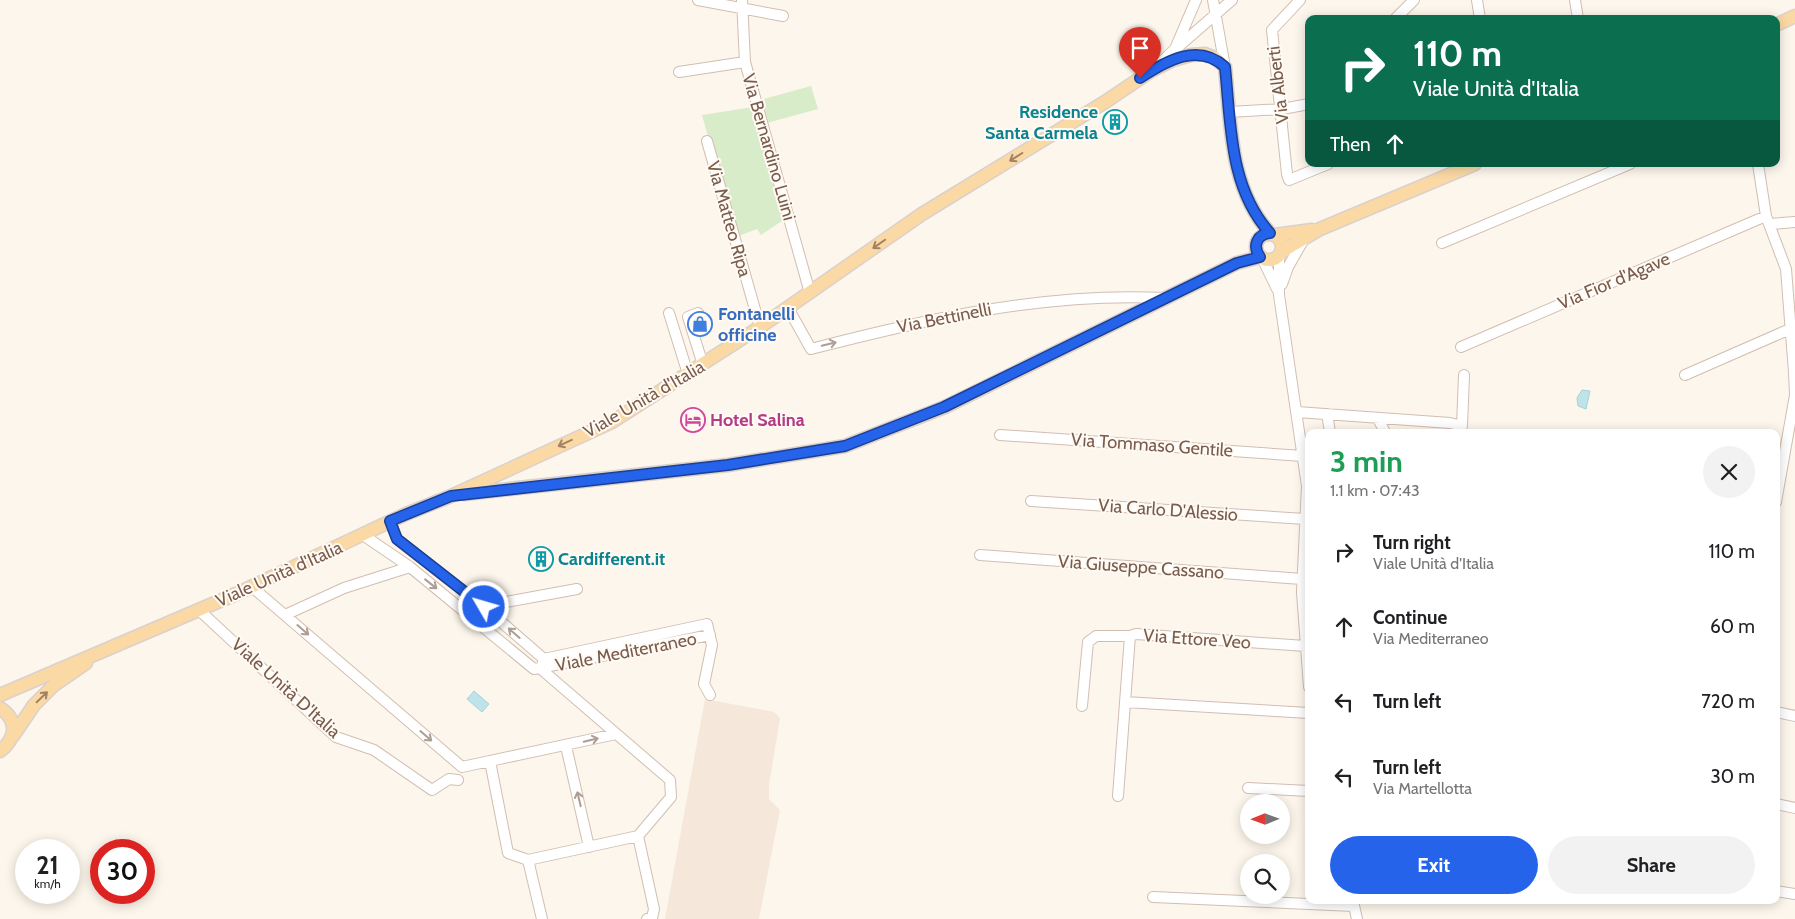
<!DOCTYPE html>
<meta charset="utf-8">
<style>
body{margin:0;font-family:Cabin,sans-serif;background:#f2f2f2;color:#202124;height:100vh;display:flex;flex-direction:column;font-size:19px;white-space:nowrap}
*{box-sizing:border-box;margin:0}
p{font-size:16px;color:#757577}
.icon{flex:none;width:28px;height:28px;fill:none;stroke:currentColor;stroke-width:2;stroke-linecap:round;stroke-linejoin:round}
.map{position:relative;flex:1;overflow:hidden}
.panel{position:absolute;left:1305px;top:429px;width:475px;height:475px;display:flex;flex-direction:column;background:#fff;border-radius:10px;box-shadow:0 2px 12px #0003}
.panel>*{flex:none}
.banner{position:absolute;left:1305px;top:15px;width:475px;height:152px;border-radius:10px;box-shadow:0 2px 12px #0003;background:#0b6e4f;color:#fff;overflow:hidden}
.needle{width:32px;rotate:269deg}
.buttons{position:absolute;left:1240px;top:794px;display:grid;gap:10px}
.buttons a{display:grid;place-items:center;width:50px;height:50px;border-radius:50%;background:#fff;box-shadow:0 2px 12px #0003;font-size:25px}
.speed{position:absolute;left:15px;top:839px;display:flex;gap:10px;font-size:25px;font-weight:700;text-align:center}
.speed>*{display:grid;place-content:center;width:65px;height:65px;border-radius:50%;background:#fff;box-shadow:0 2px 12px #0003;line-height:1}
.speed small{font-size:12px;font-weight:400}
.speed .limit{border:8px solid #d22;background:#fff;color:#111}
.pin{position:absolute;display:grid;place-items:center;width:42px;height:42px;color:#fff;margin:-51px -21px;border-radius:50% 50% 50% 0;rotate:-45deg;box-shadow:0 0 5px #0007}
.pin .icon{rotate:45deg}
.me{position:absolute;width:55px;margin:-28px;rotate:308deg;stroke-linejoin:round;filter:drop-shadow(0 0 4px #0008)}
.turn{display:flex;align-items:center;gap:18px;height:105px;padding:0 25px;font-size:22px}
.turn .icon{width:65px;height:65px;stroke-width:2.5}
.turn b{display:block;font-size:35px;line-height:42px}
.then{display:flex;align-items:center;height:48px;padding:0 25px;background:#0003;gap:10px;font-size:19px}
.round{display:grid;place-items:center;flex:none;width:52px;height:52px;border-radius:26px;background:#f2f2f2}
.overview{display:flex;align-items:center;justify-content:space-between;height:85px;padding:0 25px}
h1{font-size:30px;font-weight:700;line-height:38px;color:#1e9e55}
.action{display:flex;gap:10px;margin-top:auto;padding:10px 25px}
.action a{flex:1;height:58px;border-radius:30px;background:#2563eb;color:#fff;font-size:20px;font-weight:700;line-height:58px;text-align:center}
.action a+a{background:#f2f2f2;color:#202124}
ul{padding:0;list-style:none}
li{display:flex;align-items:center;gap:15px;height:75px;padding:0 25px}
li div{flex:1}
li b{display:block;font-size:19px}
li em{font-style:normal}
.map>svg:first-child{display:block}
</style>
<div class="map">
<svg width="1795" height="919" viewBox="0 0 1795 919">
<rect width="100%" height="100%" fill="#fdf6ec"/>
<!-- residential -->
<path fill="#f5e8da" d="M 705,699 L 774,712 L 780,718 L 769,785 L 769,799 L 780,810 L 759,919 L 665,919 Z"/>
<!-- green -->
<path fill="#d8ecc9" d="M 811,86 L 818,109 L 767,123 L 760,100 Z
M 753,107 L 785,219 L 761,235 L 757,229 L 736,237 L 702,115 Z"/>
<!-- water -->
<path fill="#bfe3e8" stroke="#a5d3da" d="M 1582,390 L 1590,391 L 1586,409 L 1578,406 L 1577,398 Z
M 474,691 L 489,704 L 482,712 L 467,699 Z"/>
<g fill="none" stroke-linecap="round" stroke-linejoin="round">
<defs>
<path id="minor" d="M 698,0 L 783,16
M 742,0 L 745,62 L 810,293
M 1213,0 L 1225,67
M 1300,0 L 1272,30 L 1287,174 L 1289,180 L 1328,164
M 1477,0 L 1480,19
M 1575,0 L 1578,19
M 1395,19 L 1414,0
M 1178,47 L 1232,0
M 1158,65 L 1175,49 L 1196,0
M 679,72 L 745,62
M 1229,112 L 1282,109 L 1309,104
M 707,141 L 760,327
M 1758,164 L 1766,216 L 1786,269 L 1794,372 L 1795,395 L 1776,502
M 1770,224 L 1795,222
M 1442,243 L 1630,164
M 1279,256 L 1279,295 L 1307,486 L 1302,592 L 1309,687
M 1262,258 L 1277,289
M 1282,284 L 1288,267 L 1304,239
M 788,308 L 811,349 C 927,319 1044,292 1165,298
M 669,313 L 688,374
M 698,313 L 688,317 L 703,365
M 1461,347 L 1766,216
M 1685,375 L 1790,329
M 1297,412 L 1450,423 L 1462,426 L 1464,375
M 1327,414 L 1330,432
M 1378,419 L 1385,432
M 1000,435 L 1303,456
M 1031,501 L 1305,519
M 390,521 L 397,539 L 484,607 L 544,659
M 363,535 L 410,567 L 534,669 L 710,635
M 980,555 L 1302,579
M 252,587 L 462,767 L 616,734
M 479,607 L 577,589
M 199,610 L 336,737 L 374,750 L 432,790 L 449,779 L 458,780
M 285,615 L 344,588 L 410,567
M 541,669 L 670,780 L 671,797 L 638,836 L 528,860 L 542,919
M 541,669 L 544,659 L 707,624 L 712,645 L 704,684 L 710,695
M 1125,702 L 1309,713
M 1082,706 L 1088,642 L 1096,636 L 1130,636
M 1776,712 L 1795,716
M 566,746 L 589,847
M 490,761 L 508,853 L 528,860
M 1248,788 L 1309,791
M 1118,796 L 1130,636 L 1136,634 L 1305,646
M 1776,804 L 1795,808
M 638,836 L 654,909 L 652,918 L 647,919
M 1776,891 L 1795,894
M 1153,897 L 1354,906
M 1353,901 L 1357,919"/>
<path id="major" d="M 1776,25 L 1795,16
M1256 247a13 13 0 1 1 26 0a13 13 0 1 1-26 0Z
M 1275,235 L 1312,230
M 1281,252 L 1320,229 L 1475,164
M 464,494 L 728,465 L 845,446 L 945,407 L 1237,263 L 1260,257
M 0,695 L 236,594 L 406,514 L 451,496 L 612,422 L 760,327 L 922,214 L 1105,102 L 1151,71 L 1173,60 L 1191,55 L 1205,54 L 1215,58 L 1225,67 C 1231,124 1229,188 1270,233
M 0,708 C 18,720 17,738 0,751
M 13,736 L 34,705 L 54,685 L 86,663"/>
</defs>
<!-- minor casing -->
<use href="#minor" stroke="#d1beb0" stroke-width="12"/>
<!-- major casing -->
<use href="#major" stroke="#dad1cd" stroke-width="15"/>
<!-- minor -->
<use href="#minor" stroke="#fff" stroke-width="10"/>
<!-- major -->
<use href="#major" stroke="#fbd9a5" stroke-width="12"/>
</g>
<!-- one-way arrows -->
<defs><path id="oneway-shaft" d="M-6 0H5M1.5-3L5.5 0L1.5 3" fill="none" stroke-width="1.6" stroke-linecap="round" stroke-linejoin="round" transform="scale(1.25)"/></defs>
<g stroke="#a18267">
<use href="#oneway-shaft" transform="translate(1016 157) rotate(148)"/>
<use href="#oneway-shaft" transform="translate(879 244) rotate(145)"/>
<use href="#oneway-shaft" transform="translate(565 443) rotate(155)"/>
<use href="#oneway-shaft" transform="translate(42 697) rotate(-44)"/>
</g>
<g stroke="#af9d94">
<use href="#oneway-shaft" transform="translate(829 344) rotate(-14)"/>
<use href="#oneway-shaft" transform="translate(431 584) rotate(38)"/>
<use href="#oneway-shaft" transform="translate(303 630) rotate(41)"/>
<use href="#oneway-shaft" transform="translate(514 633) rotate(-139)"/>
<use href="#oneway-shaft" transform="translate(426 736) rotate(41)"/>
<use href="#oneway-shaft" transform="translate(591 740) rotate(-14)"/>
<use href="#oneway-shaft" transform="translate(579 799) rotate(-103)"/>
</g>
<g fill="none" stroke-linecap="round" stroke-linejoin="round">
<defs>
<path id="route" d="M 484,607 L 397,539 L 390,521 L 451,496 L 728,465 L 845,446 L 944,407 L 1237,263 L 1260,257 C 1252,246 1257,234 1270,233 C 1229,188 1231,124 1225,67 C 1198,42 1166,61 1140,78"/>
</defs>
<!-- route casing -->
<use href="#route" stroke="#184099" stroke-width="12"/>
<!-- route -->
<use href="#route" stroke="#2563eb" stroke-width="9"/>
</g>
<!-- icons -->
<defs>
<symbol id="building-ring" viewBox="-11 -11 22 22"><circle r="9.5" fill="#fffaf3" stroke="#0f9aa8" stroke-width="1.5"/><path d="M-4-6H4V6H1V3H-1V6H-4ZM-2.5-4.3h1.7v1.8h-1.7ZM.8-4.3h1.7v1.8H.8ZM-2.5-1h1.7V.8h-1.7ZM.8-1h1.7V.8H.8Z" fill="#0f9aa8"/></symbol>
<symbol id="shop-ring" viewBox="-11 -11 22 22"><circle r="9.5" fill="#fffaf3" stroke="#3f7fe0" stroke-width="1.5"/><path d="M-5-2.5h2.3a2.7 3.5 0 0 1 5.4 0H5L5.5 6h-11ZM-1.5-2.5h3a1.5 2.3 0 0 0-3 0Z" fill="#3f7fe0"/></symbol>
<symbol id="hotel-ring" viewBox="-11 -11 22 22"><circle r="9.5" fill="#fffaf3" stroke="#d1479c" stroke-width="1.5"/><path d="M-6-4.5h1.5V1H6V5H4.5V3h-9V5H-6ZM-4 0a1.8 1.8 0 1 1 3.6 0ZM.5 0V-2.5h3Q6-2.5 6 0Z" fill="#d1479c"/></symbol>
</defs>
<g fill-rule="evenodd">
<use href="#building-ring" x="1101" y="108" width="28" height="28"/>
<use href="#shop-ring" x="686" y="310" width="28" height="28"/>
<use href="#hotel-ring" x="679" y="406" width="28" height="28"/>
<use href="#building-ring" x="527" y="545" width="28" height="28"/>
</g>
<g text-anchor="middle" dominant-baseline="central" stroke-width="4" stroke-linejoin="round" paint-order="stroke">
<!-- street labels -->
<g font-size="18" fill="#7a5c4d" stroke="#fffaf3">
<text transform="translate(1278 85) rotate(-97)">Via Alberti</text>
<text transform="translate(769 147) rotate(74)">Via Bernardino Luini</text>
<text transform="translate(729 219) rotate(74)">Via Matteo Ripa</text>
<text transform="translate(1614 281) rotate(-23)">Via Fior d'Agave</text>
<text transform="translate(944 318) rotate(-11)">Via Bettinelli</text>
<text transform="translate(644 399) rotate(-30)">Viale Unità d'Italia</text>
<text transform="translate(1152 445) rotate(4)">Via Tommaso Gentile</text>
<text transform="translate(1168 510) rotate(4)">Via Carlo D'Alessio</text>
<text transform="translate(1141 567) rotate(4)">Via Giuseppe Cassano</text>
<text transform="translate(279 574) rotate(-24)">Viale Unità d'Italia</text>
<text transform="translate(1197 639) rotate(4)">Via Ettore Veo</text>
<text transform="translate(626 652) rotate(-11)">Viale Mediterraneo</text>
<text transform="translate(286 688) rotate(42)">Viale Unità D'Italia</text>
</g>
<!-- culture labels -->
<g font-size="18" font-weight="bold" fill="#0d838f" stroke="#fffaf3" text-anchor="end">
<text x="1098" y="112">Residence<tspan x="1098" dy="21">Santa Carmela</tspan></text>
<text x="558" y="559" text-anchor="start">Cardifferent.it</text>
</g>
<!-- shop labels -->
<g font-size="18" font-weight="bold" fill="#366cbe" stroke="#fffaf3" text-anchor="start">
<text x="718" y="314">Fontanelli<tspan x="718" dy="21">officine</tspan></text>
</g>
<!-- hotel labels -->
<g font-size="18" font-weight="bold" fill="#b23c85" stroke="#fffaf3" text-anchor="start">
<text x="710" y="420">Hotel Salina</text>
</g>
</g>
</svg>
<div class="buttons">
<a><svg class="needle" viewBox="-14 -14 28 28"><path d="M0-13l5 13h-10z" fill="#e53935"/><path d="M0 13l5-13h-10z" fill="#757577"/></svg></a>
<a><svg class="icon" aria-label="search" viewBox="0 0 24 24"><circle cx="10" cy="10" r="6"/><path d="M15 15l6 6"/></svg></a>
</div>
<div class="speed"><div>21<small>km/h</small></div><div class="limit">30</div></div>
<div class="pin" style="left:1140px;top:78px;background:#d93025"><svg class="icon" aria-label="arrive" viewBox="0 0 24 24"><path d="M6 21V4h12l-3 4 3 4H6"/></svg></div>
<svg class="me" style="left:484px;top:607px" viewBox="-20 -20 40 40"><circle r="17" fill="#2563eb" stroke="#fff" stroke-width="3"/><path d="M0-11L8 9 0 5-8 9z" fill="#fff"/></svg>
<div class="banner">
<div class="turn"><svg class="icon" aria-label="right" viewBox="0 0 24 24"><path d="M7 20v-9h11M14 6l5 5-5 5"/></svg><div><b>110 m</b>Viale Unità d'Italia</div></div>
<div class="then">Then<svg class="icon" aria-label="ahead" viewBox="0 0 24 24"><path d="M12 20V5M6 11l6-6 6 6"/></svg></div>
</div>
<section class="panel">
<div class="overview"><div><h1>3 min</h1><p>1.1 km · 07:43</p></div><a class="round"><svg class="icon" aria-label="close" viewBox="0 0 24 24"><path d="M6 6l12 12M18 6L6 18"/></svg></a></div>
<ul>
<li><svg class="icon" aria-label="right" viewBox="0 0 24 24"><path d="M7 20v-9h11M14 6l5 5-5 5"/></svg><div><b>Turn right</b><p>Viale Unità d'Italia</p></div><em>110 m</em></li>
<li><svg class="icon" aria-label="ahead" viewBox="0 0 24 24"><path d="M12 20V5M6 11l6-6 6 6"/></svg><div><b>Continue</b><p>Via Mediterraneo</p></div><em>60 m</em></li>
<li><svg class="icon" aria-label="left" viewBox="0 0 24 24"><path d="M17 20v-9H6M10 6l-5 5 5 5"/></svg><div><b>Turn left</b></div><em>720 m</em></li>
<li><svg class="icon" aria-label="left" viewBox="0 0 24 24"><path d="M17 20v-9H6M10 6l-5 5 5 5"/></svg><div><b>Turn left</b><p>Via Martellotta</p></div><em>30 m</em></li>
</ul>
<div class="action"><a>Exit</a><a>Share</a></div>
</section>
</div>
